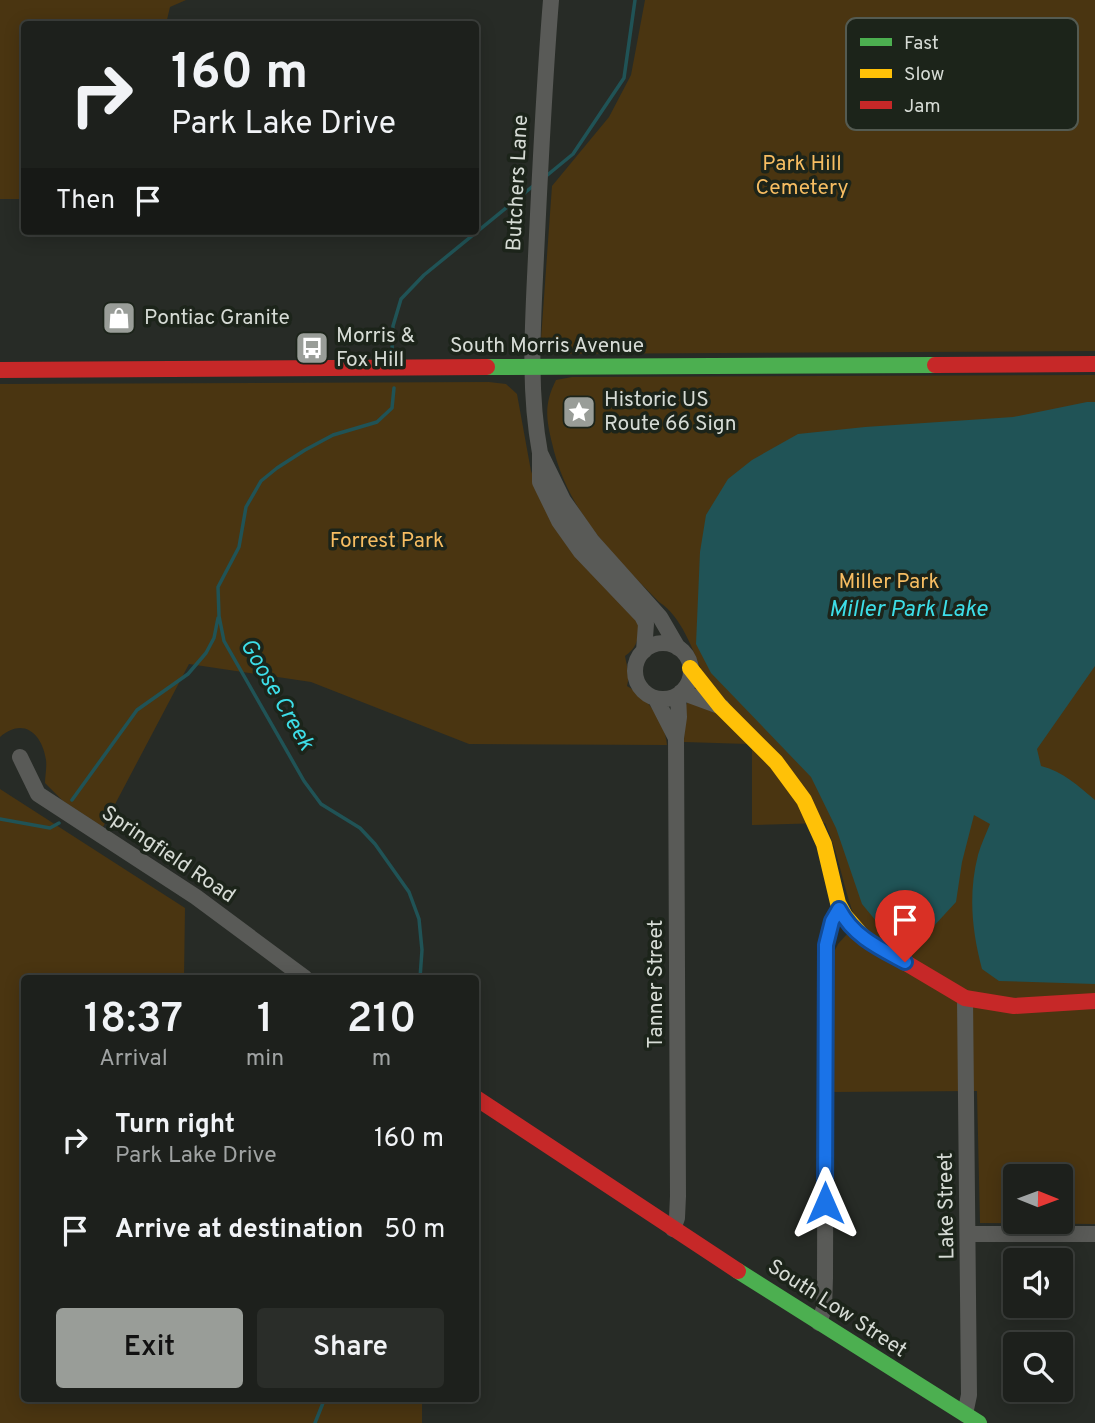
<!DOCTYPE html>
<style>
body{margin:0;font-family:Overpass,sans-serif;background:#2a2d29;color:#f1f3f6;height:100vh;display:flex;flex-direction:column;font-size:26px;white-space:nowrap}
*{box-sizing:border-box;margin:0}
p{font-size:23px;color:#a0a3a3}
.icon{flex:none;width:38px;height:38px;fill:none;stroke:currentColor;stroke-width:2;stroke-linecap:round;stroke-linejoin:round}
.map{position:relative;flex:1;overflow:hidden}
.sheet{position:absolute;left:21px;top:975px;width:458px;height:427px;display:flex;flex-direction:column;background:#1d201c;border-radius:7px;box-shadow:0 4px 18px #0003,0 0 0 2px #3b3e3b}
.sheet>*{flex:none}
.guide{position:absolute;left:21px;top:21px;width:458px;height:214px;border-radius:7px;box-shadow:0 4px 18px #0003,0 0 0 2px #3b3e3b;background:#1d201c;color:#f1f3f6;overflow:hidden}
.needle{width:46px;rotate:91deg}
.buttons{position:absolute;left:1003px;top:1164px;display:grid;gap:14px}
.buttons a{display:grid;place-items:center;width:70px;height:70px;border-radius:7px;background:#1d201c;box-shadow:0 4px 18px #0003,0 0 0 2px #3b3e3b;font-size:35px}
.pin{position:absolute;display:grid;place-items:center;width:60px;height:60px;color:#fff;margin:-72px -30px;border-radius:50% 50% 50% 0;rotate:-45deg;box-shadow:0 0 7px #0007}
.pin .icon{rotate:45deg}
.me{position:absolute;width:77px;margin:-38px;rotate:0deg;stroke-linejoin:round;filter:drop-shadow(0 0 5px #0008)}
.turn{display:flex;align-items:center;gap:24px;height:147px;padding:0 35px;font-size:32px}
.turn .icon{width:91px;height:91px;stroke-width:2.5}
.turn b{display:block;font-size:49px;line-height:60px}
.then{display:flex;align-items:center;height:66px;padding:0 35px;background:#0003;gap:14px;font-size:26px}
.eta{display:flex;justify-content:space-evenly;align-items:center;height:119px;text-align:center}
.eta b{font-size:42px;font-weight:600;line-height:49px}
.action{display:flex;gap:14px;margin-top:auto;padding:14px 35px}
.action a{flex:1;height:80px;border-radius:7px;background:#999d98;color:#111;font-size:28px;font-weight:600;line-height:80px;text-align:center}
.action a+a{background:#2a2d29;color:#f1f3f6}
ul{padding:0;list-style:none}
li{display:flex;align-items:center;gap:21px;height:91px;padding:0 35px}
li div{flex:1}
li b{display:block;font-size:26px}
li em{font-style:normal}
.map>svg:first-child{display:block}
</style>
<div class="map">
<svg width="1095" height="1423" viewBox="0 0 1095 1423">
<rect width="100%" height="100%" fill="#272b26"/>
<!-- green -->
<path fill="#4a3511" fill-rule="evenodd" d="M 0,0 L 186,0 L 170,7 L 166,24 L 24,24 L 24,199 L 0,199 Z
M 645,0 L 1095,0 L 1095,351 L 551,354 L 544,349 L 541,339 L 552,186 L 609,117 L 631,75 Z
M 1095,375 L 1095,1224 L 980,1223 L 977,1091 L 833,1092 L 834,952 L 838,944 L 857,923 C 843,890 840,856 825,823 L 752,825 L 752,748 L 748,744 L 684,742 L 685,707 L 703,673 C 692,649 682,617 659,602 C 612,554 567,511 552,443 C 546,418 544,404 556,380 L 572,377 ZM 1015,1176 L 1060,1176 L 1060,1222 L 1015,1222 Z
M 489,382 L 506,384 L 517,394 L 531,471 L 547,511 L 638,622 C 639,637 638,647 625,656 L 629,676 L 627,686 C 647,698 665,720 667,745 L 469,744 L 311,682 L 189,664 L 103,827 L 63,801 L 45,783 C 45,776 47,767 46,760 C 42,733 23,717 0,737 L 0,384 Z
M 0,789 L 185,908 L 184,978 L 24,978 L 24,1398 L 422,1398 L 422,1423 L 0,1423 Z"/>
<!-- water -->
<path fill="#205356" d="M 1087,402 L 1095,402 L 1095,666 L 1037,749 L 1041,766 C 1064,772 1077,785 1095,800 L 1095,984 L 999,981 L 982,969 C 972,931 968,894 978,855 C 981,844 986,834 990,824 L 974,815 L 962,862 L 956,902 L 932,928 L 916,938 L 901,941 L 881,927 L 862,904 L 836,828 L 811,777 L 711,673 L 696,644 L 700,552 L 706,515 L 728,479 L 752,460 L 798,434 L 865,427 L 1013,417 Z"/>
<g fill="none" stroke-linecap="round" stroke-linejoin="round">
<!-- stream -->
<path stroke="#205356" stroke-width="3.5" d="M 545,177 L 573,154 L 624,78 L 635,0
M 392,350 L 393,326 L 401,299 L 424,275 L 533,186
M 394,388 L 392,408 L 377,422 L 333,435 L 305,450 L 277,468 L 261,481 L 246,507 L 239,547 L 218,587 L 219,616 L 224,641 L 304,781 L 321,804 L 360,828 L 375,844 L 409,892 L 419,919 L 422,950 L 420,978
M 72,800 L 137,710 L 188,674 L 206,653 L 214,638 L 218,618
M 0,819 L 50,828 L 59,823
M 315,1423 L 325,1398"/>
<!-- street -->
<path stroke="#595a57" stroke-width="16" d="M 540,453 C 528,388 533,322 536,256 C 540,171 544,85 551,0
M635 671a28 28 0 1 1 56 0a28 28 0 1 1-56 0Z
M 644,651 L 646,624 L 642,616 L 581,552 L 559,521 L 540,482 L 540,453 L 563,500 L 592,541 L 660,617 L 678,648
M 681,692 L 722,707
M 656,699 L 676,738
M 20,757 L 38,794 L 196,897 L 305,978
M 673,1229 L 677,1218 L 678,1196 L 676,738 L 679,717 L 678,695
M 968,1234 L 1095,1234
M 819,1323 L 824,1308 L 825,1278 L 826,945 L 832,921 L 840,909
M 965,1414 L 969,1395 L 965,998"/>
<!-- fast -->
<path stroke="#4caf50" stroke-width="16" d="M 487,367 L 935,365
M 738,1271 L 979,1423"/>
<!-- slow -->
<path stroke="#ffc107" stroke-width="16" d="M 690,668 L 720,706 L 776,762 L 804,800 L 824,844 L 838,903 L 845,916 L 864,938"/>
<!-- jam -->
<path stroke="#c62828" stroke-width="16" d="M 935,365 L 1095,364
M 0,370 L 487,367
M 864,938 L 965,998 L 1014,1006 L 1095,1001
M 476,1098 L 738,1271"/>
</g>
<g fill="none" stroke-linecap="round" stroke-linejoin="round">
<defs>
<path id="route" d="M 825,1203 L 826,945 L 832,921 L 839,909 C 854,937 879,948 905,962"/>
</defs>
<!-- route casing -->
<use href="#route" stroke="#114b97" stroke-width="18"/>
<!-- route -->
<use href="#route" stroke="#1a73e8" stroke-width="12"/>
</g>
<!-- icons -->
<defs>
<symbol id="shop-square" viewBox="-11 -11 22 22"><rect x="-9" y="-9" width="18" height="18" rx="4" fill="#999d98" stroke="#1c241a"/><path d="M-5-2.5h2.3a2.7 3.5 0 0 1 5.4 0H5L5.5 6h-11ZM-1.5-2.5h3a1.5 2.3 0 0 0-3 0Z" fill="#fff"/></symbol>
<symbol id="bus-square" viewBox="-11 -11 22 22"><rect x="-9" y="-9" width="18" height="18" rx="4" fill="#999d98" stroke="#1c241a"/><path d="M-5-6H5V4H4V6H2V4H-2V6H-4V4H-5ZM-3.5-4V0h7V-4ZM-3.5 1.2v1.5H-2V1.2ZM2 1.2v1.5H3.5V1.2Z" fill="#fff"/></symbol>
<symbol id="sight-square" viewBox="-11 -11 22 22"><rect x="-9" y="-9" width="18" height="18" rx="4" fill="#999d98" stroke="#1c241a"/><path d="M0-6L1.8-2.2L6-1.7L2.9 1.2L3.7 5.4L0 3.3L-3.7 5.4L-2.9 1.2L-6-1.7L-1.8-2.2Z" fill="#fff"/></symbol>
</defs>
<g fill-rule="evenodd">
<use href="#shop-square" x="100" y="299" width="38" height="38"/>
<use href="#bus-square" x="293" y="329" width="38" height="38"/>
<use href="#sight-square" x="560" y="393" width="38" height="38"/>
</g>
<g text-anchor="middle" dominant-baseline="central" stroke-width="7" stroke-linejoin="round" paint-order="stroke">
<!-- park labels -->
<g font-size="21" fill="#f7bd62" stroke="#1c241a">
<text x="802" y="164">Park Hill<tspan x="802" dy="24">Cemetery</tspan></text>
<text x="387" y="541">Forrest Park</text>
<text x="889" y="582">Miller Park</text>
</g>
<!-- street labels -->
<g font-size="21" fill="#d6dbd5" stroke="#1c241a">
<text transform="translate(518 183) rotate(-87)">Butchers Lane</text>
<text x="547" y="346">South Morris Avenue</text>
<text transform="translate(168 855) rotate(34)">Springfield Road</text>
<text transform="translate(656 984) rotate(-90)">Tanner Street</text>
<text transform="translate(947 1206) rotate(-91)">Lake Street</text>
<text transform="translate(837 1309) rotate(33)">South Low Street</text>
</g>
<!-- poi labels -->
<g font-size="21" fill="#d6dbd5" stroke="#1c241a" text-anchor="start">
<text x="144" y="318">Pontiac Granite</text>
<text x="336" y="336">Morris &amp;<tspan x="336" dy="24">Fox Hill</tspan></text>
<text x="604" y="400">Historic US<tspan x="604" dy="24">Route 66 Sign</tspan></text>
</g>
<!-- water labels -->
<g font-size="23" font-style="italic" fill="#3ddde7" stroke="#1c241a">
<text x="908" y="610">Miller Park Lake</text>
<text transform="translate(276 695) rotate(60)">Goose Creek</text>
</g>
</g>
<!-- legend -->
<rect x="846" y="18" width="232" height="112" rx="10" fill="#1c241a" stroke="#545b52" stroke-width="2"/>
<rect x="860" y="38" width="32" height="8" fill="#4caf50"/>
<rect x="860" y="69" width="32" height="9" fill="#ffc107"/>
<rect x="860" y="101" width="32" height="8" fill="#c62828"/>
<g font-size="19" fill="#d6dbd5">
<text x="904" y="49">Fast</text>
<text x="904" y="80">Slow</text>
<text x="904" y="112">Jam</text>
</g>
</svg>
<div class="buttons">
<a><svg class="needle" viewBox="-14 -14 28 28"><path d="M0-13l5 13h-10z" fill="#e53935"/><path d="M0 13l5-13h-10z" fill="#a0a3a3"/></svg></a>
<a><svg class="icon" aria-label="sound" viewBox="0 0 24 24"><path d="M4 9h4l5-4v14l-5-4H4zM17 9q2 3 0 6"/></svg></a>
<a><svg class="icon" aria-label="search" viewBox="0 0 24 24"><circle cx="10" cy="10" r="6"/><path d="M15 15l6 6"/></svg></a>
</div>
<div class="pin" style="left:905px;top:962px;background:#d93025"><svg class="icon" aria-label="arrive" viewBox="0 0 24 24"><path d="M6 21V4h12l-3 4 3 4H6"/></svg></div>
<svg class="me" style="left:825px;top:1203px" viewBox="-20 -20 40 40"><path d="M0-17L14 15 0 8-14 15z" fill="#1a73e8" stroke="#fff" stroke-width="4"/></svg>
<div class="guide">
<div class="turn"><svg class="icon" aria-label="right" viewBox="0 0 24 24"><path d="M7 20v-9h11M14 6l5 5-5 5"/></svg><div><b>160 m</b>Park Lake Drive</div></div>
<div class="then">Then<svg class="icon" aria-label="arrive" viewBox="0 0 24 24"><path d="M6 21V4h12l-3 4 3 4H6"/></svg></div>
</div>
<section class="sheet">
<div class="eta">
<div><b>18:37</b><p>Arrival</p></div>
<div><b>1</b><p>min</p></div>
<div><b>210</b><p>m</p></div>
</div>
<ul>
<li><svg class="icon" aria-label="right" viewBox="0 0 24 24"><path d="M7 20v-9h11M14 6l5 5-5 5"/></svg><div><b>Turn right</b><p>Park Lake Drive</p></div><em>160 m</em></li>
<li><svg class="icon" aria-label="arrive" viewBox="0 0 24 24"><path d="M6 21V4h12l-3 4 3 4H6"/></svg><div><b>Arrive at destination</b></div><em>50 m</em></li>
</ul>
<div class="action"><a>Exit</a><a>Share</a></div>
</section>
</div>
